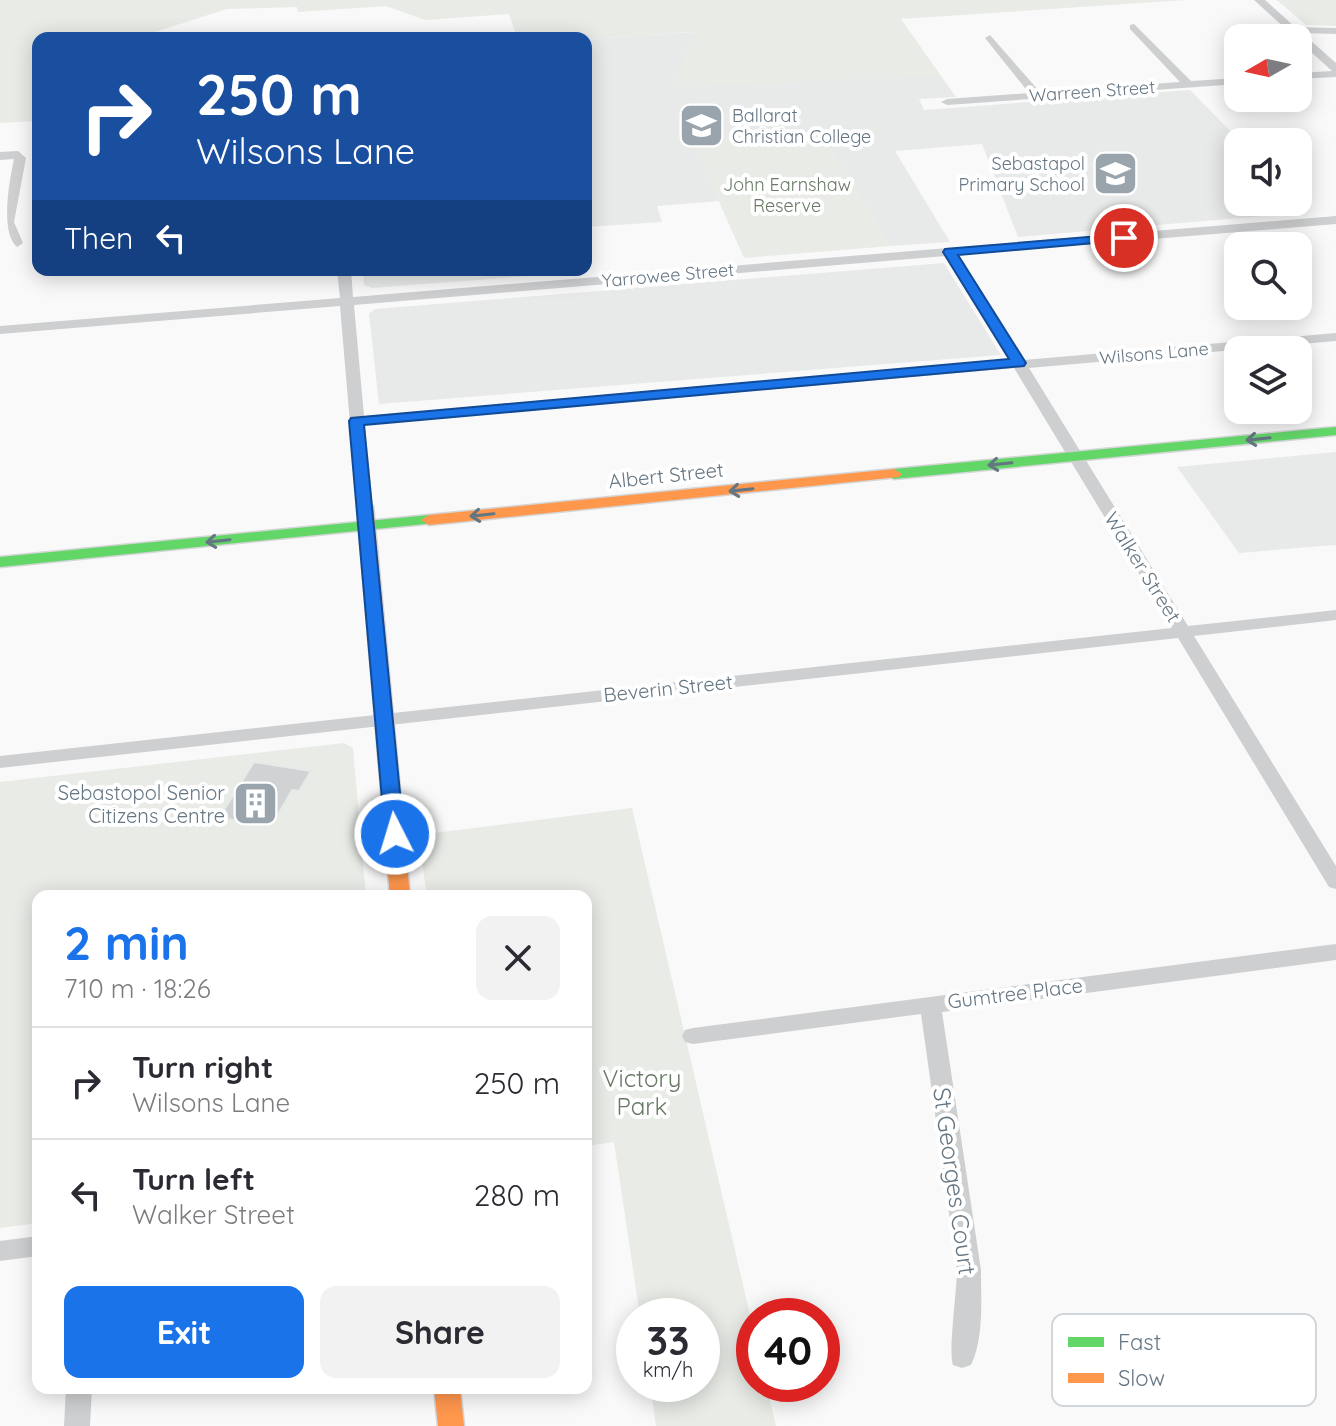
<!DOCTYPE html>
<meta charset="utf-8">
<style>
body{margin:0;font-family:Quicksand,sans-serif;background:#f2f2f3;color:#2b2b33;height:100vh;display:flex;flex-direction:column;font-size:30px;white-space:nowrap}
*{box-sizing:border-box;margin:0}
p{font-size:26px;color:#7c7c81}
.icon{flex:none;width:44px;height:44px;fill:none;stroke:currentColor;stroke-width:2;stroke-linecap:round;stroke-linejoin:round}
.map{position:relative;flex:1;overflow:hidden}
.drawer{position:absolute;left:32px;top:890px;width:560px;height:504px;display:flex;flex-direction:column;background:#fff;border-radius:16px;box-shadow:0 4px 20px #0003}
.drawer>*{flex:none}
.banner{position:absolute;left:32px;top:32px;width:560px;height:244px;border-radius:16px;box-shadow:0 4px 20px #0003;background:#1a4fa0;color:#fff;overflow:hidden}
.needle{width:52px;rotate:261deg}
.fabs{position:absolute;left:1224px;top:24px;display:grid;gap:16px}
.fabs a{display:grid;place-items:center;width:88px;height:88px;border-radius:16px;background:#fff;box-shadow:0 4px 20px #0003;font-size:40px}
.speed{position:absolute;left:616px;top:1298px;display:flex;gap:16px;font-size:40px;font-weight:700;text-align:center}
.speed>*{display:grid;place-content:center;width:104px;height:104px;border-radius:50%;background:#fff;box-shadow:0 4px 20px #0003;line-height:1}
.speed small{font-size:20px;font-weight:400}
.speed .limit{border:12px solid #d22;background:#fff;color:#111}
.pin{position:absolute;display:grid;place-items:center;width:68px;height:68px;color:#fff;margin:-34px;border:4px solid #fff;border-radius:50%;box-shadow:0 2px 8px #0007}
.me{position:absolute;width:88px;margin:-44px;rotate:355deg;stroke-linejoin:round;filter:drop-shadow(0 0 6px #0008)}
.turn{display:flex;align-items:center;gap:28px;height:168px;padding:0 32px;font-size:36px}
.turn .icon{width:104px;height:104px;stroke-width:2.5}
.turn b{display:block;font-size:56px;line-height:68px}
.then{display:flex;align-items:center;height:76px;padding:0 32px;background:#0003;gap:16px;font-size:30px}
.round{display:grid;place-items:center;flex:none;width:84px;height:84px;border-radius:16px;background:#f2f2f3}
.headline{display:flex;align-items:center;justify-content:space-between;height:136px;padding:0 32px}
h1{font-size:48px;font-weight:700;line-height:60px;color:#1a73e8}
.action{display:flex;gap:16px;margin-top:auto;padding:16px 32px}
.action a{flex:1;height:92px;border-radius:16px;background:#1a73e8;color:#fff;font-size:32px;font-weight:700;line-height:92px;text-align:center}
.action a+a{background:#f2f2f3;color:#2b2b33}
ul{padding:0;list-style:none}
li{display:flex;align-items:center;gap:24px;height:112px;padding:0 32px;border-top:2px solid #e1e1e2}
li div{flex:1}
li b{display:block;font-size:30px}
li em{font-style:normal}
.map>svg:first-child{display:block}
</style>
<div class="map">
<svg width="1336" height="1426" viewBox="0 0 1336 1426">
<rect width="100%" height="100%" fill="#f9f9f9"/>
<!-- built -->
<path fill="#e8e9e9" d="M 900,19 L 956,97 L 919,99 L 924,110 L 1190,90 L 1241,142 L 1238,142 L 1238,202 L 1298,201 L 1309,212 L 1018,237 L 982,144 L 895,151 L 950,242 L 890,246 L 820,132 L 693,141 L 719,201 L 657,206 L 662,222 L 586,227 L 586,39 Z
M 944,263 L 1001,355 L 379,404 L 369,314 L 375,309 Z
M 363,270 L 580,270 L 580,272 L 372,288 L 364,285 Z
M 1336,452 L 1336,545 L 1321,546 L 1239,553 L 1177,467 Z"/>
<!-- green -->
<path fill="#e8ebe6" d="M 0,0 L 1185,0 L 901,19 L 941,76 L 673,87 L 693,32 L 586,39 L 517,38 L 509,14 L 425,20 L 386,6 L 298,12 L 297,7 L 227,9 L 136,38 L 38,38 L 38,121 L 0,123 Z
M 1277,0 L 1336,0 L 1336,26 L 1306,25 Z
M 820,132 L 890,246 L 744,258 L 692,141 Z
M 344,743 L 353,748 L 366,896 L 38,896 L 38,1223 L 0,1228 L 0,782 Z
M 632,808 L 754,1332 L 754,1384 L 766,1384 L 776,1426 L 656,1426 L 650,1384 L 702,1384 L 702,1316 L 640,1316 L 614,1142 L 586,1146 L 586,896 L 427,896 L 418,835 Z"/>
<!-- building -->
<path fill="#d0d2d3" stroke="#e8e8e8" stroke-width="2" d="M 254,762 L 311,771 L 299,791 L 292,790 L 272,825 L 219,818 Z"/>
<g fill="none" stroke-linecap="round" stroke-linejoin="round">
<defs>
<path id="fast" d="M 1336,427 L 1336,435 L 894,479 L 886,474 L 894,469 Z
M 429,515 L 437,520 L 435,523 L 0,567 L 0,557 Z"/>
<path id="slow" d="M 894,469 L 902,474 L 899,477 L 429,525 L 421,520 L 429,515 Z
M 365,501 L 373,506 L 410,896 L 390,896 L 357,506 Z
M 434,1388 L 460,1388 L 464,1426 L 438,1426 Z"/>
</defs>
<!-- fast casing -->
<use href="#fast" stroke="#d5d6d7" stroke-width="3"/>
<!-- slow casing -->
<use href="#slow" stroke="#d5d6d7" stroke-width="3"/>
<!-- street -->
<path fill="#cecfd0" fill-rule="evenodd" d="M 1254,0 L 1265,0 L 1295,27 L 1336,28 L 1336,34 L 1302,33 L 1336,63 L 1336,77 L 1298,79 L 1298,73 L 1332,71 Z
M 1134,24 L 1191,81 L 1238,78 L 1238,84 L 947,105 L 941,102 L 947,99 L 1029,93 L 985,38 L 990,35 L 1040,92 L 1180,82 L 1130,29 L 1130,25 Z
M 0,152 L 18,151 L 26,158 L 14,222 L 23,243 L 17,247 C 0,233 9,182 14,159 L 0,160 Z
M 1336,216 L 1336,224 L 958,255 L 1024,360 L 1336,333 L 1336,341 L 1029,368 L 1188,626 L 1336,610 L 1336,620 L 1194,636 L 1336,866 L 1336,889 L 1329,887 L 1178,638 L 0,768 L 0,756 L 1172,628 L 1014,368 L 365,425 L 373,506 L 365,511 L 357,506 L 340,306 L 0,334 L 0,326 L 340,298 L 337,270 L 351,270 L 353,297 ZM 946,256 L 1009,360 L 364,416 L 354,305 Z
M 1336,944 L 1336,960 L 942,1012 L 981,1270 C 981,1300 984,1338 971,1365 L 962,1368 L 953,1365 C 948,1353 957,1289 957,1270 L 921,1014 L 693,1044 L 685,1042 L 682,1036 L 685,1030 L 693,1028 Z
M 38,1236 L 38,1256 L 0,1261 L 0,1241 Z
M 66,1388 L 92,1388 L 90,1426 L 64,1426 Z"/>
<!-- fast -->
<use href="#fast" fill="#63d668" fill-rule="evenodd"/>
<!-- slow -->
<use href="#slow" fill="#ff974d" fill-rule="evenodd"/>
</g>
<!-- one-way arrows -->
<defs><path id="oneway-shaft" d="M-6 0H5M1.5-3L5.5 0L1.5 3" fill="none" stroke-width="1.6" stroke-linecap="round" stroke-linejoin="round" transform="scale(2)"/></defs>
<g stroke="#657683">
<use href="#oneway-shaft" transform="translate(1258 439) rotate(174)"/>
<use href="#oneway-shaft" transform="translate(1000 464) rotate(174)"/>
<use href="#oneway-shaft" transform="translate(741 490) rotate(174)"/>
<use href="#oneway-shaft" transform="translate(482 515) rotate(174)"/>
<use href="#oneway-shaft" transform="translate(218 541) rotate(174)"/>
</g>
<!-- route -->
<path fill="#1a73e8" stroke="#114b97" stroke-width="2" d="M 1124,234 L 1128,235 L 1128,240 L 958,255 L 1026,363 L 1024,366 L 364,425 L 404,834 L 402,839 L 388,839 L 385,834 L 349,421 L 351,418 L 1009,359 L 943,252 L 945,249 Z"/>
<!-- icons -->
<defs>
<symbol id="school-square" viewBox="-11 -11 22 22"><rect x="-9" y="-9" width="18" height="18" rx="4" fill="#99a4ac" stroke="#fff"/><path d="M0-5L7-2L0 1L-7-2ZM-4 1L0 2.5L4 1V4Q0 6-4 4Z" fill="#fff"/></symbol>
<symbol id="building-square" viewBox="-11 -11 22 22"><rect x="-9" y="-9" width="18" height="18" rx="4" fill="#99a4ac" stroke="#fff"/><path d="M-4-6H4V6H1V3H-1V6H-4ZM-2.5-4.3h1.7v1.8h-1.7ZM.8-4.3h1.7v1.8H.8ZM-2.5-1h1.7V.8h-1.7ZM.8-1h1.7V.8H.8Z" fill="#fff"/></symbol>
</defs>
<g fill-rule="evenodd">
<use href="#school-square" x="676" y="100" width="51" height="51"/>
<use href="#school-square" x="1090" y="148" width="51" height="51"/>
<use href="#building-square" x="230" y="778" width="51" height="51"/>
</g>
<g text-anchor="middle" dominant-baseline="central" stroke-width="8" stroke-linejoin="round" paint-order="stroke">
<!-- far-street labels -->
<g font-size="18" fill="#657683" stroke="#fff">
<text transform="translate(1092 91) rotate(-4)">Warreen Street</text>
<text transform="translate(668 275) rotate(-5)">Yarrowee Street</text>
<text transform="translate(1154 353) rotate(-5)">Wilsons Lane</text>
</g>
<!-- far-poi labels -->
<g font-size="18" fill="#657683" stroke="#fff" text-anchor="start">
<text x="732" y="115">Ballarat<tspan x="732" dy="21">Christian College</tspan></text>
<text x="1085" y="163" text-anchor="end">Sebastapol<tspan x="1085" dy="21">Primary School</tspan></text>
</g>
<!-- far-park labels -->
<g font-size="18" fill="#687a64" stroke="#fff">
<text x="787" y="184">John Earnshaw<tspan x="787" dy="21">Reserve</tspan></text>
</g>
<!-- street labels -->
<g font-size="20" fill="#657683" stroke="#fff">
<text transform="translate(666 475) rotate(-6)">Albert Street</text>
<text transform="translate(1143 567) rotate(58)">Walker Street</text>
<text transform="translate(668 688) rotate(-6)">Beverin Street</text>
<text transform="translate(1015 993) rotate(-7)">Gumtree Place</text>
</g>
<!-- poi labels -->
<g font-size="20" fill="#657683" stroke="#fff" text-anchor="end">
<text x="225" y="792">Sebastopol Senior<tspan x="225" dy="23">Citizens Centre</tspan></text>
</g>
<!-- near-park labels -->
<g font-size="24" fill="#687a64" stroke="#fff">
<text x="642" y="1078">Victory<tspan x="642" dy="28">Park</tspan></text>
</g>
<!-- near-street labels -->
<g font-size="24" fill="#657683" stroke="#fff">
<text transform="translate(955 1181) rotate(82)">St Georges Court</text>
</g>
</g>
<!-- legend -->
<rect x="1052" y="1314" width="264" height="92" rx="12" fill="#fff" stroke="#d1d6da" stroke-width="2"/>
<rect x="1068" y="1337" width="36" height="10" fill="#63d668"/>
<rect x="1068" y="1373" width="36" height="10" fill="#ff974d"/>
<g font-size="22" fill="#657683">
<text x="1118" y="1350">Fast</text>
<text x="1118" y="1386">Slow</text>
</g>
</svg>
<div class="fabs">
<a><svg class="needle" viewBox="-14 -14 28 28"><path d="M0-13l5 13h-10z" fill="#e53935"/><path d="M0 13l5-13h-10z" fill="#7c7c81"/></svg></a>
<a><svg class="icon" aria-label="sound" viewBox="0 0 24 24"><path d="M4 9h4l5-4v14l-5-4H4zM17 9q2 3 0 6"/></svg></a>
<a><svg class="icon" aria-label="search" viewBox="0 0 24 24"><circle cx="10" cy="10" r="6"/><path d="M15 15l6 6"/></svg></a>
<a><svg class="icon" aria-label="layers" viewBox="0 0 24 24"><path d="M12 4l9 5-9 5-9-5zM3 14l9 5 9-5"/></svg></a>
</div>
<div class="speed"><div>33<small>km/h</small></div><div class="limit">40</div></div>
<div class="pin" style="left:1124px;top:238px;background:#d93025"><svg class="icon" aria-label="arrive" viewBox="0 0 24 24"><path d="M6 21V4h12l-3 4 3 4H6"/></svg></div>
<svg class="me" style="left:395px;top:834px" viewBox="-20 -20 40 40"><circle r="17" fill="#1a73e8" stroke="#fff" stroke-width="3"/><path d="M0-11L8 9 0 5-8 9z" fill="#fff"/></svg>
<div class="banner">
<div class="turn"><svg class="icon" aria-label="right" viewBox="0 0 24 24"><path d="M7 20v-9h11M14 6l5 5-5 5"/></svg><div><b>250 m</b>Wilsons Lane</div></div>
<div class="then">Then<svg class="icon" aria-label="left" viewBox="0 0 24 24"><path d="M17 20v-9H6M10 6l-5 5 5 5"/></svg></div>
</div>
<section class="drawer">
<div class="headline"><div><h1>2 min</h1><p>710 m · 18:26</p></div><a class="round"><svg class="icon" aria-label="close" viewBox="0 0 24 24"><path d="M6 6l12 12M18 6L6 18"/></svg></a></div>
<ul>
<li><svg class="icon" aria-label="right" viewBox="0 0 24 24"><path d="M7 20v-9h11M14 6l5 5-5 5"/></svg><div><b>Turn right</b><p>Wilsons Lane</p></div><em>250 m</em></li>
<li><svg class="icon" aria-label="left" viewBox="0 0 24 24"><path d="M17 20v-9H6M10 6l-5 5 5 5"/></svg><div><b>Turn left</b><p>Walker Street</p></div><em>280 m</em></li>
</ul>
<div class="action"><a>Exit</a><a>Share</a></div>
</section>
</div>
